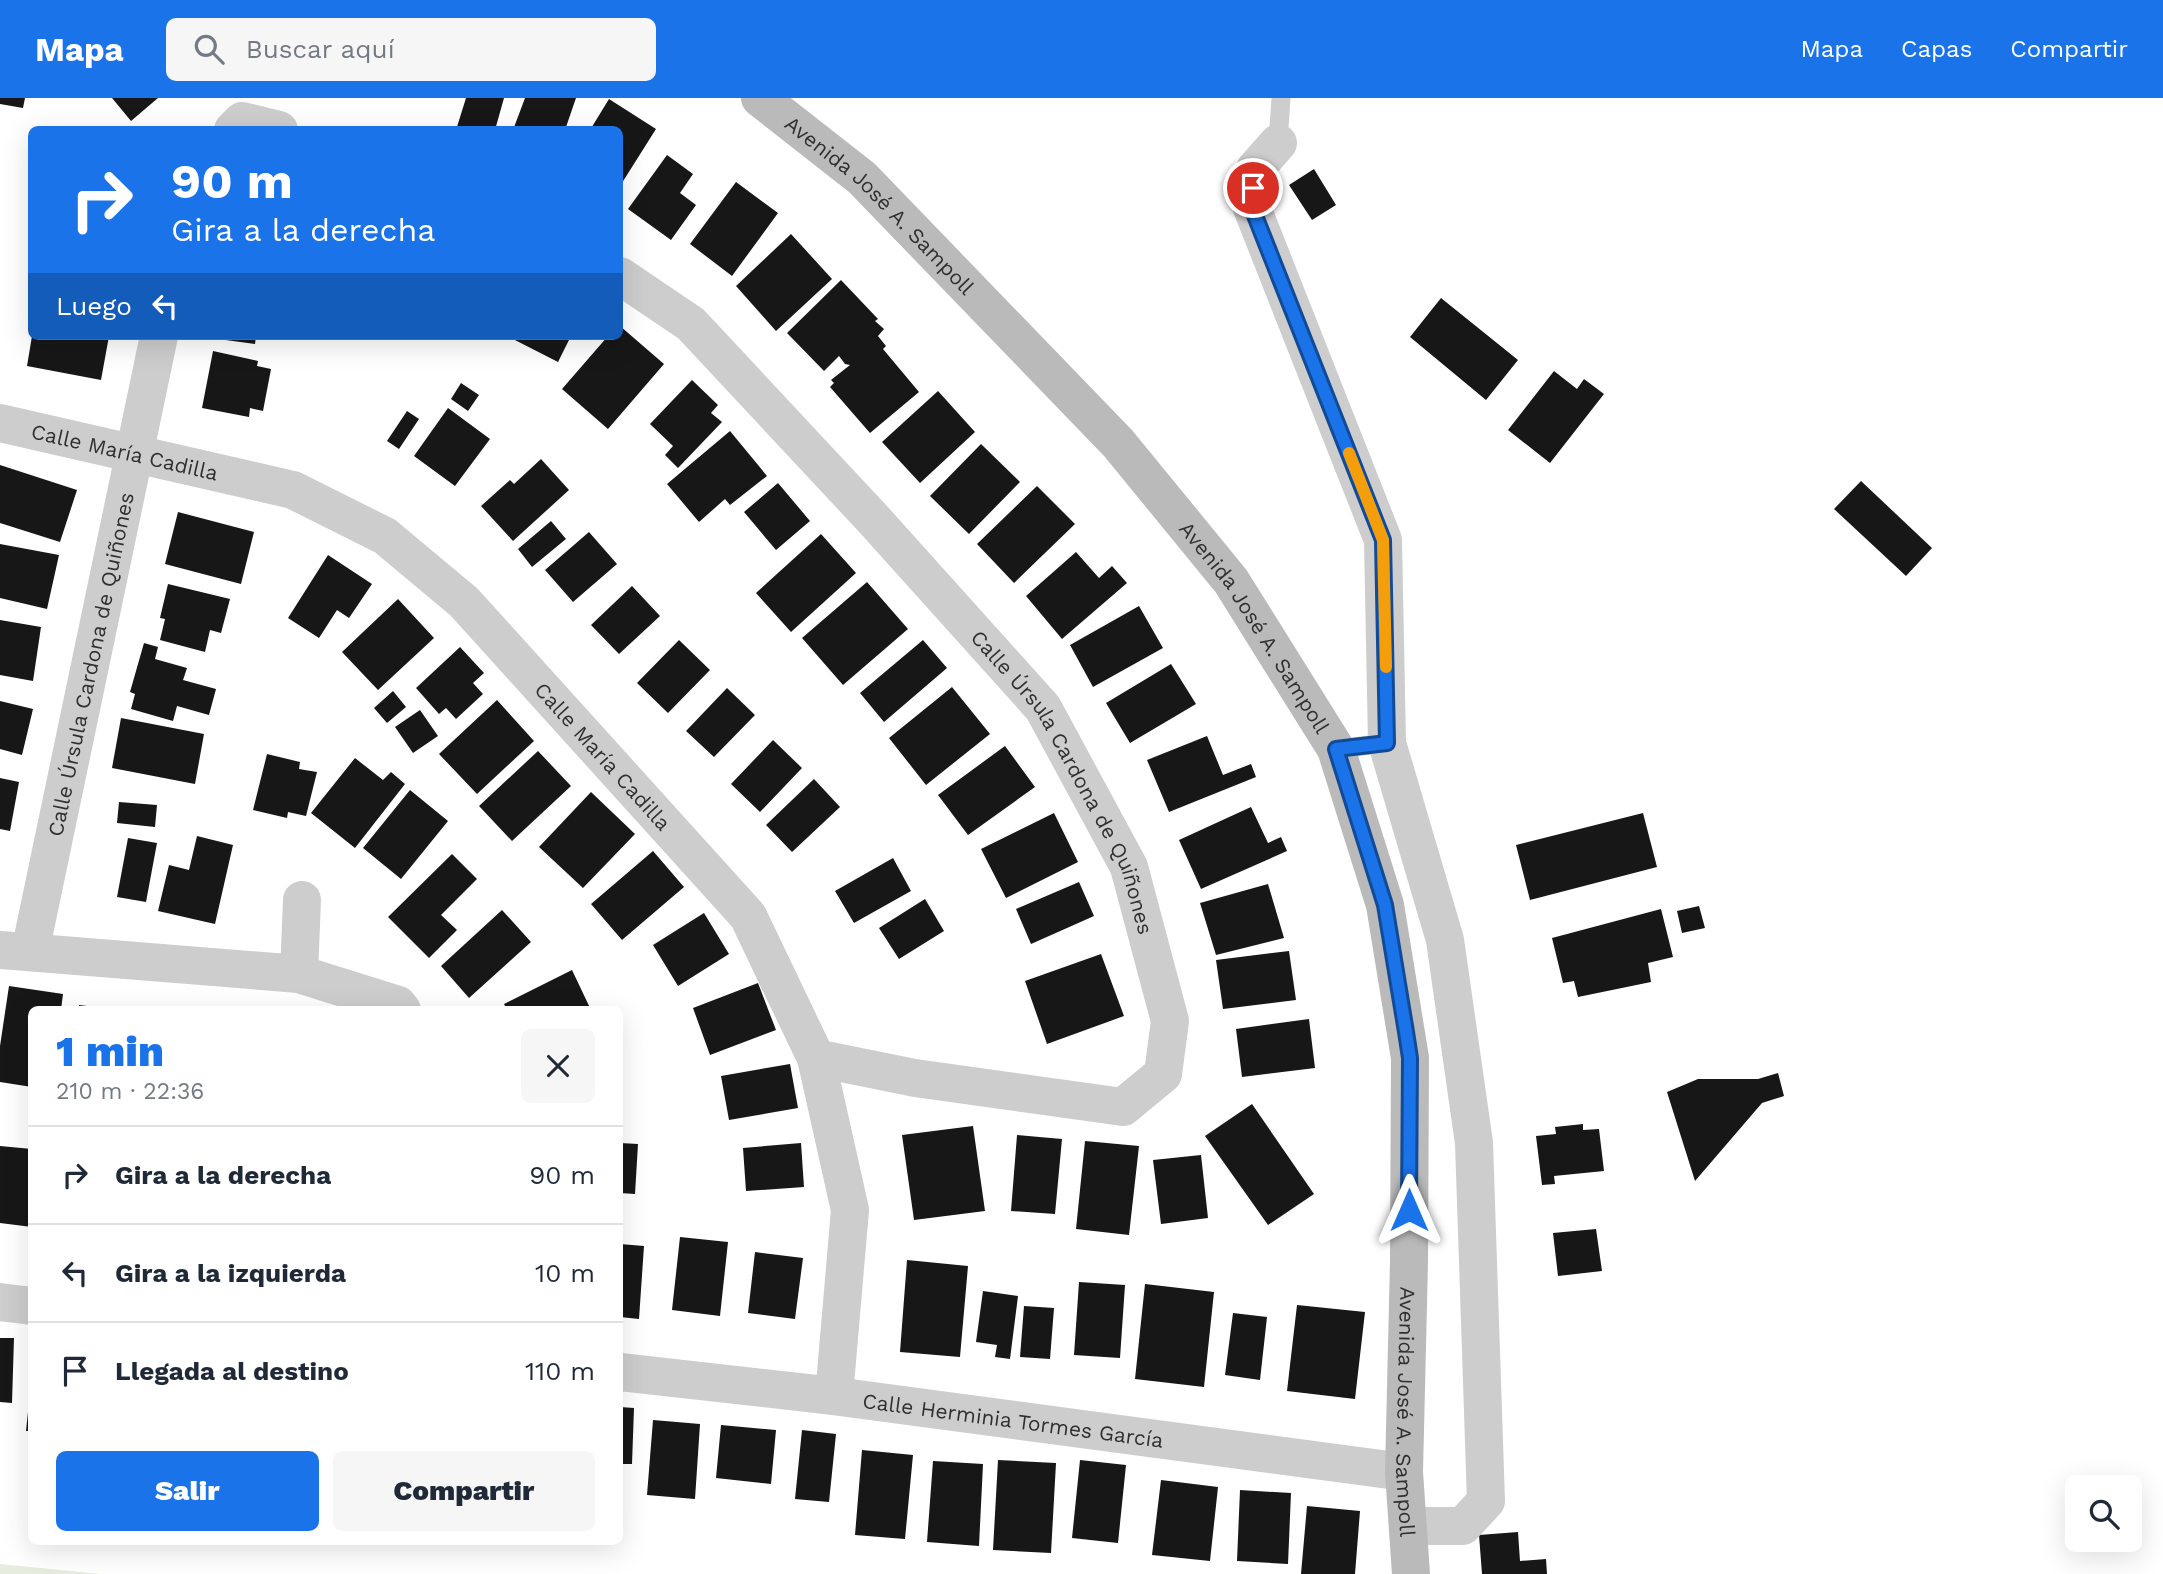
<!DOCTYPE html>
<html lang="es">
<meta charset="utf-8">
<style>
body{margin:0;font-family:"Work Sans",sans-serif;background:#f6f6f7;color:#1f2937;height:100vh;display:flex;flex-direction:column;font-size:26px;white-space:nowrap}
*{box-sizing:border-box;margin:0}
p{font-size:23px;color:#747a83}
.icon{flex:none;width:38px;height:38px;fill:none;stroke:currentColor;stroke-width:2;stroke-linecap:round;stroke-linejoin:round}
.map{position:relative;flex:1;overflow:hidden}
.panel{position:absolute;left:28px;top:908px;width:595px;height:539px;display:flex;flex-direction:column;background:#fff;border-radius:10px;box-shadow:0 7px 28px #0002}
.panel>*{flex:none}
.hud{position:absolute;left:28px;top:28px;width:595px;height:214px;border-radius:10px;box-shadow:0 7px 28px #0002;background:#1a73e8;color:#fff;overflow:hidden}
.buttons{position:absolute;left:2065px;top:1377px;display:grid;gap:14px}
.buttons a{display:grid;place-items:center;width:77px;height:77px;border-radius:10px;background:#fff;box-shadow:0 7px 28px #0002;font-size:35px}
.pin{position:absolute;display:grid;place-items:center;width:60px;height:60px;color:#fff;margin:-30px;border:4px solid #fff;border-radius:50%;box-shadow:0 2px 7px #0007}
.me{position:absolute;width:77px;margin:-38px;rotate:0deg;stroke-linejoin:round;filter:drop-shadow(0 0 5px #0008)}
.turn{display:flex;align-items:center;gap:24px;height:147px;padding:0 28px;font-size:32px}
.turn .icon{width:91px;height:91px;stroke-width:2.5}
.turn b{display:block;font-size:49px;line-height:60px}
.then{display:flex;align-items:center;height:66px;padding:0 28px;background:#0003;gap:14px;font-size:26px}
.round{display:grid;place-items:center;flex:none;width:74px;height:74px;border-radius:10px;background:#f6f6f7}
.summary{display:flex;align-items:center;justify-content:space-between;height:119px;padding:0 28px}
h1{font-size:42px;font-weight:800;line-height:52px;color:#1a73e8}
.button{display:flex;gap:14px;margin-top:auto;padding:14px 28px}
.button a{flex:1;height:80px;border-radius:10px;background:#1a73e8;color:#fff;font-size:28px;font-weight:800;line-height:80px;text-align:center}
.button a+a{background:#f6f6f7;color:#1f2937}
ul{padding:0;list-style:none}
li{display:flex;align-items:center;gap:21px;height:98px;padding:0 28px;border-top:2px solid #e0e1e3}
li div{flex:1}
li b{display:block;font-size:26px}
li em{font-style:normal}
header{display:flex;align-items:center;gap:42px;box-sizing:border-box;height:98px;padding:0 35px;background:#1a73e8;color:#fff}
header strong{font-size:33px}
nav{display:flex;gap:38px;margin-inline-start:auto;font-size:24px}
.search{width:490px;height:63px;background:#f6f6f7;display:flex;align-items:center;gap:18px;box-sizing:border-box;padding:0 24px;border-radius:10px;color:#747a83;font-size:26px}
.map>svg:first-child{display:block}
</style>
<header>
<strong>Mapa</strong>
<div class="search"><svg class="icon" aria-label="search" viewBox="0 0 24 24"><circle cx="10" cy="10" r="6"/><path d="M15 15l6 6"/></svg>Buscar aquí</div>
<nav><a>Mapa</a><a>Capas</a><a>Compartir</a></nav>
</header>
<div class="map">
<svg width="2163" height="1476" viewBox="0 0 2163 1476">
<rect width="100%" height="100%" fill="#fff"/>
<!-- green -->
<path fill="#e6ecde" d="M 0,1466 L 101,1476 L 0,1476 Z"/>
<!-- building -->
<path fill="#171717" d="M 0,0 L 25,0 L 23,10 L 0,6 Z
M 112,0 L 158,0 L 131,23 Z
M 466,0 L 504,0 L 495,32 L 456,32 Z
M 525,0 L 576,0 L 565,32 L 513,32 Z
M 609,1 L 656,31 L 620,88 L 620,32 L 590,32 Z
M 667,57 L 693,76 L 680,95 L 696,107 L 671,142 L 628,111 Z
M 1314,71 L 1336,107 L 1312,122 L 1289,87 Z
M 736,84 L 778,115 L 732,178 L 690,146 Z
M 791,136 L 832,181 L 776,233 L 736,188 Z
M 841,182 L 878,221 L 875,223 L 884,231 L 878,238 L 886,248 L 883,251 L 919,294 L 870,335 L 830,289 L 834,285 L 831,282 L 850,267 L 845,266 L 839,258 L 824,273 L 787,235 Z
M 1441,200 L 1518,262 L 1486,302 L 1410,239 Z
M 620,228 L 664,266 L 608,331 L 562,291 L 608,238 L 620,238 Z
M 32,238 L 109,238 L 101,282 L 27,268 Z
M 212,238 L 256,238 L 255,246 L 211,240 Z
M 512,238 L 571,238 L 558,264 L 511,240 Z
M 213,253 L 258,263 L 257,268 L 271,271 L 263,313 L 250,310 L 249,319 L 202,310 Z
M 1554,273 L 1577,291 L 1584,281 L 1604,296 L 1550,365 L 1508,332 Z
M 692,282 L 718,307 L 711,315 L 722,324 L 678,370 L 665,357 L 673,348 L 650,326 Z
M 461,285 L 479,297 L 468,313 L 451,301 Z
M 938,293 L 975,334 L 920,385 L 882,344 Z
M 448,310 L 490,341 L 455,388 L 414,358 Z
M 407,313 L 419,321 L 399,351 L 387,343 Z
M 730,333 L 767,378 L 730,407 L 725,401 L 699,424 L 667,386 Z
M 981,346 L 1020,384 L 969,436 L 930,398 Z
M 541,361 L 569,392 L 513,443 L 481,408 L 510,382 L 514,386 Z
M 0,367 L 77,392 L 60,444 L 0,425 Z
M 1861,383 L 1932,450 L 1906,478 L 1834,411 Z
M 778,385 L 810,423 L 776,452 L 744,414 Z
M 1037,388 L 1075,426 L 1014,485 L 977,446 Z
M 178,414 L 254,434 L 241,486 L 165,466 Z
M 551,423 L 566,441 L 532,469 L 518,451 Z
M 589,434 L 617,466 L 573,504 L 545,472 Z
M 821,436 L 856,475 L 791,534 L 756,495 Z
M 0,446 L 59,457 L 47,511 L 0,500 Z
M 1076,454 L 1099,480 L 1112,468 L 1127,485 L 1062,541 L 1026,498 Z
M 328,457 L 372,486 L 349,520 L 337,512 L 319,540 L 288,520 Z
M 867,484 L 908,531 L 843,587 L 802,540 Z
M 168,486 L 230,501 L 221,535 L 210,532 L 205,554 L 160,542 L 165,521 L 160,520 Z
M 632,488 L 660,518 L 619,556 L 591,527 Z
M 398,501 L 434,540 L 378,592 L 342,554 Z
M 1139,508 L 1163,550 L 1093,589 L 1070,547 Z
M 0,522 L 41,529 L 33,583 L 0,577 Z
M 679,542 L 710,572 L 668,615 L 637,585 Z
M 923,542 L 947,570 L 884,624 L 860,595 Z
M 144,545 L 158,549 L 155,561 L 187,570 L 183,582 L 216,591 L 209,617 L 177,608 L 173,623 L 131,611 L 135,596 L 130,594 Z
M 460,549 L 484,575 L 473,585 L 483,596 L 456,621 L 446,610 L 439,616 L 416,590 Z
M 1171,566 L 1196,606 L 1130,645 L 1106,605 Z
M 952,589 L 990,636 L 926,687 L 889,640 Z
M 727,590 L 755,617 L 714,659 L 686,633 Z
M 393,593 L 406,609 L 387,625 L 374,610 Z
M 497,602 L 534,643 L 477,696 L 439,656 Z
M 0,603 L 33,611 L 22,657 L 0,651 Z
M 420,612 L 438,638 L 413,655 L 395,629 Z
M 121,620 L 204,636 L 195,686 L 112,670 Z
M 1207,638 L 1223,677 L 1251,666 L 1256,679 L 1169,714 L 1147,662 Z
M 773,642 L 802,670 L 760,714 L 731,686 Z
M 1005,648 L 1035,689 L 968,737 L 938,697 Z
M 538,653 L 571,688 L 512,743 L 479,708 Z
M 267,656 L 300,664 L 299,671 L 317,674 L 306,718 L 288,714 L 287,720 L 253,712 Z
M 355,660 L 383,682 L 391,674 L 405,686 L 355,750 L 311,715 Z
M 0,680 L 19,684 L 10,733 L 0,731 Z
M 814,681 L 840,709 L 792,754 L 766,727 Z
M 410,692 L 448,723 L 401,781 L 363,750 Z
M 591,694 L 635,736 L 583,790 L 539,749 Z
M 119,704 L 157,707 L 155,729 L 117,725 Z
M 1251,709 L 1268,745 L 1281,739 L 1287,753 L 1201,791 L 1179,742 Z
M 1054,715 L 1078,764 L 1006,800 L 981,751 Z
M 1643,715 L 1657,769 L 1530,802 L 1516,747 Z
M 197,738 L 233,747 L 215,826 L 158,813 L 169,767 L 189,772 Z
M 128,740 L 157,745 L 146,804 L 117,799 Z
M 653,753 L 684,789 L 622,842 L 591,806 Z
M 452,756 L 477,781 L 441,817 L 457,832 L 429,860 L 388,819 Z
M 893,760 L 911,793 L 854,825 L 835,793 Z
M 1079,784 L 1094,818 L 1031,846 L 1016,811 Z
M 1268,786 L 1284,840 L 1216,857 L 1200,805 Z
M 925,801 L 944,833 L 899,861 L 879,830 Z
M 1699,808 L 1705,830 L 1682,835 L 1677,813 Z
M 1661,811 L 1673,859 L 1648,865 L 1651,884 L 1578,899 L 1574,883 L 1563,885 L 1552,840 Z
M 502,812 L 531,844 L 469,900 L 441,868 Z
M 704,815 L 729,856 L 678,888 L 653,847 Z
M 1289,853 L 1296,902 L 1223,911 L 1216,862 Z
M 1101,856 L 1124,918 L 1047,946 L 1025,883 Z
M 572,872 L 591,912 L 507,912 L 504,906 Z
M 758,885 L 776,932 L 710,957 L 693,910 Z
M 9,888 L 63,896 L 61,912 L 32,912 L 32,989 L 0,984 L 0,948 Z
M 79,907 L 103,910 L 103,912 L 79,912 Z
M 1309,921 L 1315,970 L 1242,979 L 1236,931 Z
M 790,966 L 798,1010 L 729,1022 L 721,978 Z
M 1778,975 L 1784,998 L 1762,1005 L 1695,1083 L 1667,994 L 1698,981 L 1758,981 Z
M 1252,1006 L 1314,1096 L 1268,1127 L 1205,1038 Z
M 1583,1026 L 1583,1032 L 1599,1031 L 1604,1073 L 1554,1078 L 1555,1086 L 1542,1087 L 1536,1038 L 1556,1036 L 1555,1029 Z
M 973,1028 L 985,1113 L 914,1122 L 902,1037 Z
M 1017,1037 L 1062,1041 L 1055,1116 L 1011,1113 Z
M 1085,1043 L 1139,1048 L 1129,1137 L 1076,1131 Z
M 620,1045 L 638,1046 L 635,1096 L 620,1095 Z
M 801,1045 L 804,1089 L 746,1093 L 743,1050 Z
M 0,1048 L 32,1051 L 32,1129 L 0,1125 Z
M 1201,1057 L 1208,1120 L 1161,1126 L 1153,1062 Z
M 1596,1131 L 1602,1173 L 1558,1178 L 1553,1135 Z
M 680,1139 L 728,1144 L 720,1218 L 672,1212 Z
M 620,1146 L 644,1148 L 639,1221 L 620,1219 Z
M 755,1154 L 803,1160 L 795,1221 L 748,1215 Z
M 907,1162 L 968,1168 L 960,1259 L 900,1254 Z
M 1079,1184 L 1125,1187 L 1120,1260 L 1074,1257 Z
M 1145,1186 L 1214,1194 L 1204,1289 L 1135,1281 Z
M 983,1193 L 1018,1198 L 1010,1261 L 995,1259 L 997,1247 L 976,1244 Z
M 1297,1207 L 1365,1214 L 1355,1301 L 1287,1293 Z
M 1024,1208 L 1054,1210 L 1050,1261 L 1020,1259 Z
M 1233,1215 L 1267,1219 L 1260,1282 L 1225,1277 Z
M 0,1240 L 14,1240 L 12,1305 L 0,1304 Z
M 30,1295 L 32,1295 L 32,1333 L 26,1333 Z
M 620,1309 L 634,1310 L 632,1366 L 620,1366 Z
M 653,1322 L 700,1326 L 695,1401 L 647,1397 Z
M 721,1327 L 776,1332 L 771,1386 L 716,1380 Z
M 802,1332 L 836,1336 L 829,1404 L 795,1401 Z
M 862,1352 L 913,1357 L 905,1441 L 855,1437 Z
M 998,1362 L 1056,1365 L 1051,1455 L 993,1452 Z
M 1080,1362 L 1126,1367 L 1118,1445 L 1072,1440 Z
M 933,1363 L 983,1366 L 979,1448 L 927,1444 Z
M 1161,1382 L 1218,1389 L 1210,1463 L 1152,1457 Z
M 1240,1392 L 1291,1395 L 1288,1466 L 1237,1463 Z
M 1307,1408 L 1360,1413 L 1355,1476 L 1301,1476 Z
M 1518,1434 L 1520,1463 L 1546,1461 L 1547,1476 L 1482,1476 L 1479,1437 Z"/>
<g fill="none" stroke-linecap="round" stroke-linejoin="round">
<!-- lane -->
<path stroke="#cdcdcd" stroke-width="19" d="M 1278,45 L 1281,0
M 1336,651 L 1387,645"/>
<!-- street -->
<g stroke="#cdcdcd" stroke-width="38">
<path d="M 233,32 L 242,23 L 279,32"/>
<path d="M 1278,45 L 1255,71 L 1252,110 L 1383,442 L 1387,645 L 1445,842 L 1474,1045 L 1486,1403 L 1463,1428 L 1409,1428"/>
<path id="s1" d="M 620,178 L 691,226 L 874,422 L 1043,610 L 1129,769 L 1170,923 L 1163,976 L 1123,1009 L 915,980 L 816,960"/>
<path id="s2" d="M 0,325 L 293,392 L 385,438 L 464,504 L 748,818 L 816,960 L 850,1112 L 834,1298"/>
<path d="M 0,852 L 299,876 L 398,907 L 402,912"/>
<path id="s3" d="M 30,854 L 159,238"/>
<path d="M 299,876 L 302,802"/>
<path d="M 0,1204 L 32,1208"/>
<path id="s4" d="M 620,1274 L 834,1298 L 1404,1374"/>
</g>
<!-- secondary -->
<path stroke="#bababa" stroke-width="38" id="s5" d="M 760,0 L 862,80 L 1118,345 L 1231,483 L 1336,651 L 1385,807 L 1410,960 L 1409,1163 L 1404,1374 L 1411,1476"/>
</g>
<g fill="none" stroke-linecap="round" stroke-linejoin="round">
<defs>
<path id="route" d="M 1253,90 L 1252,110 L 1383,442 L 1387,645 L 1336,651 L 1385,807 L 1406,934 L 1410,960 L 1409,1112"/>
</defs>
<!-- route casing -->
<use href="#route" stroke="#114b97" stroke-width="18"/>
<!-- route -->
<use href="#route" stroke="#1a73e8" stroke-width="12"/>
<!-- slow -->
<path stroke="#f59e0b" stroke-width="12" d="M 1349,355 L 1383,442 L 1386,569"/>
</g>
<g text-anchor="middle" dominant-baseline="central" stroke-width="7" stroke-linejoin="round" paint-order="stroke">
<!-- street labels -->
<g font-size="21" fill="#303030" stroke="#fff">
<text stroke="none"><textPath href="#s5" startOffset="161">Avenida José A. Sampoll</textPath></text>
<text stroke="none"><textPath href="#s2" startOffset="128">Calle María Cadilla</textPath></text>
<text stroke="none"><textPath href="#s5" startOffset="728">Avenida José A. Sampoll</textPath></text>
<text stroke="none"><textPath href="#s3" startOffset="294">Calle Úrsula Cardona de Quiñones</textPath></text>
<text stroke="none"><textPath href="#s2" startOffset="714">Calle María Cadilla</textPath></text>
<text stroke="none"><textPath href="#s1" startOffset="681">Calle Úrsula Cardona de Quiñones</textPath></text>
<text stroke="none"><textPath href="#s5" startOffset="1547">Avenida José A. Sampoll</textPath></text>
<text stroke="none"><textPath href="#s4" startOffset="396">Calle Herminia Tormes García</textPath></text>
</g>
</g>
</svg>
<div class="buttons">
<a><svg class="icon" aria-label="search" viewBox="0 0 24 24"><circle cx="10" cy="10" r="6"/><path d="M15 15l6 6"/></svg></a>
</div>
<div class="pin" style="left:1253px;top:90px;background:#d93025"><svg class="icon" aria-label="arrive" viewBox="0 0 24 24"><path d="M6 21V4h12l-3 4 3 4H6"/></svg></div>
<svg class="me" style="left:1409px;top:1112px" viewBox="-20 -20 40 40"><path d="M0-17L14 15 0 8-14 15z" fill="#1a73e8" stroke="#fff" stroke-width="4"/></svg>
<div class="hud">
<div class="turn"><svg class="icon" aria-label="right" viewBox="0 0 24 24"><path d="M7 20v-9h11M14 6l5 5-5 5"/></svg><div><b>90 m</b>Gira a la derecha</div></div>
<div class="then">Luego<svg class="icon" aria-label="left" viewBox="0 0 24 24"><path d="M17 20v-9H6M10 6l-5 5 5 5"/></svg></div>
</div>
<section class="panel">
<div class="summary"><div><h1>1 min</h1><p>210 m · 22:36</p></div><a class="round"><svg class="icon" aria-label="close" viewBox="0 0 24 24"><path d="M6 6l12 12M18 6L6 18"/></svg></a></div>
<ul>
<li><svg class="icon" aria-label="right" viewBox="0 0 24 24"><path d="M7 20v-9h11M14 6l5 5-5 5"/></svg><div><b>Gira a la derecha</b></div><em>90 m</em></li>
<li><svg class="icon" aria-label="left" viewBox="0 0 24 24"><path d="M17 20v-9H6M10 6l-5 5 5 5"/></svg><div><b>Gira a la izquierda</b></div><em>10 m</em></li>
<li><svg class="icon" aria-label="arrive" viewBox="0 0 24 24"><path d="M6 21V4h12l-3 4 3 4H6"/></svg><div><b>Llegada al destino</b></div><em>110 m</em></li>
</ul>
<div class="button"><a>Salir</a><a>Compartir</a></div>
</section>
</div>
